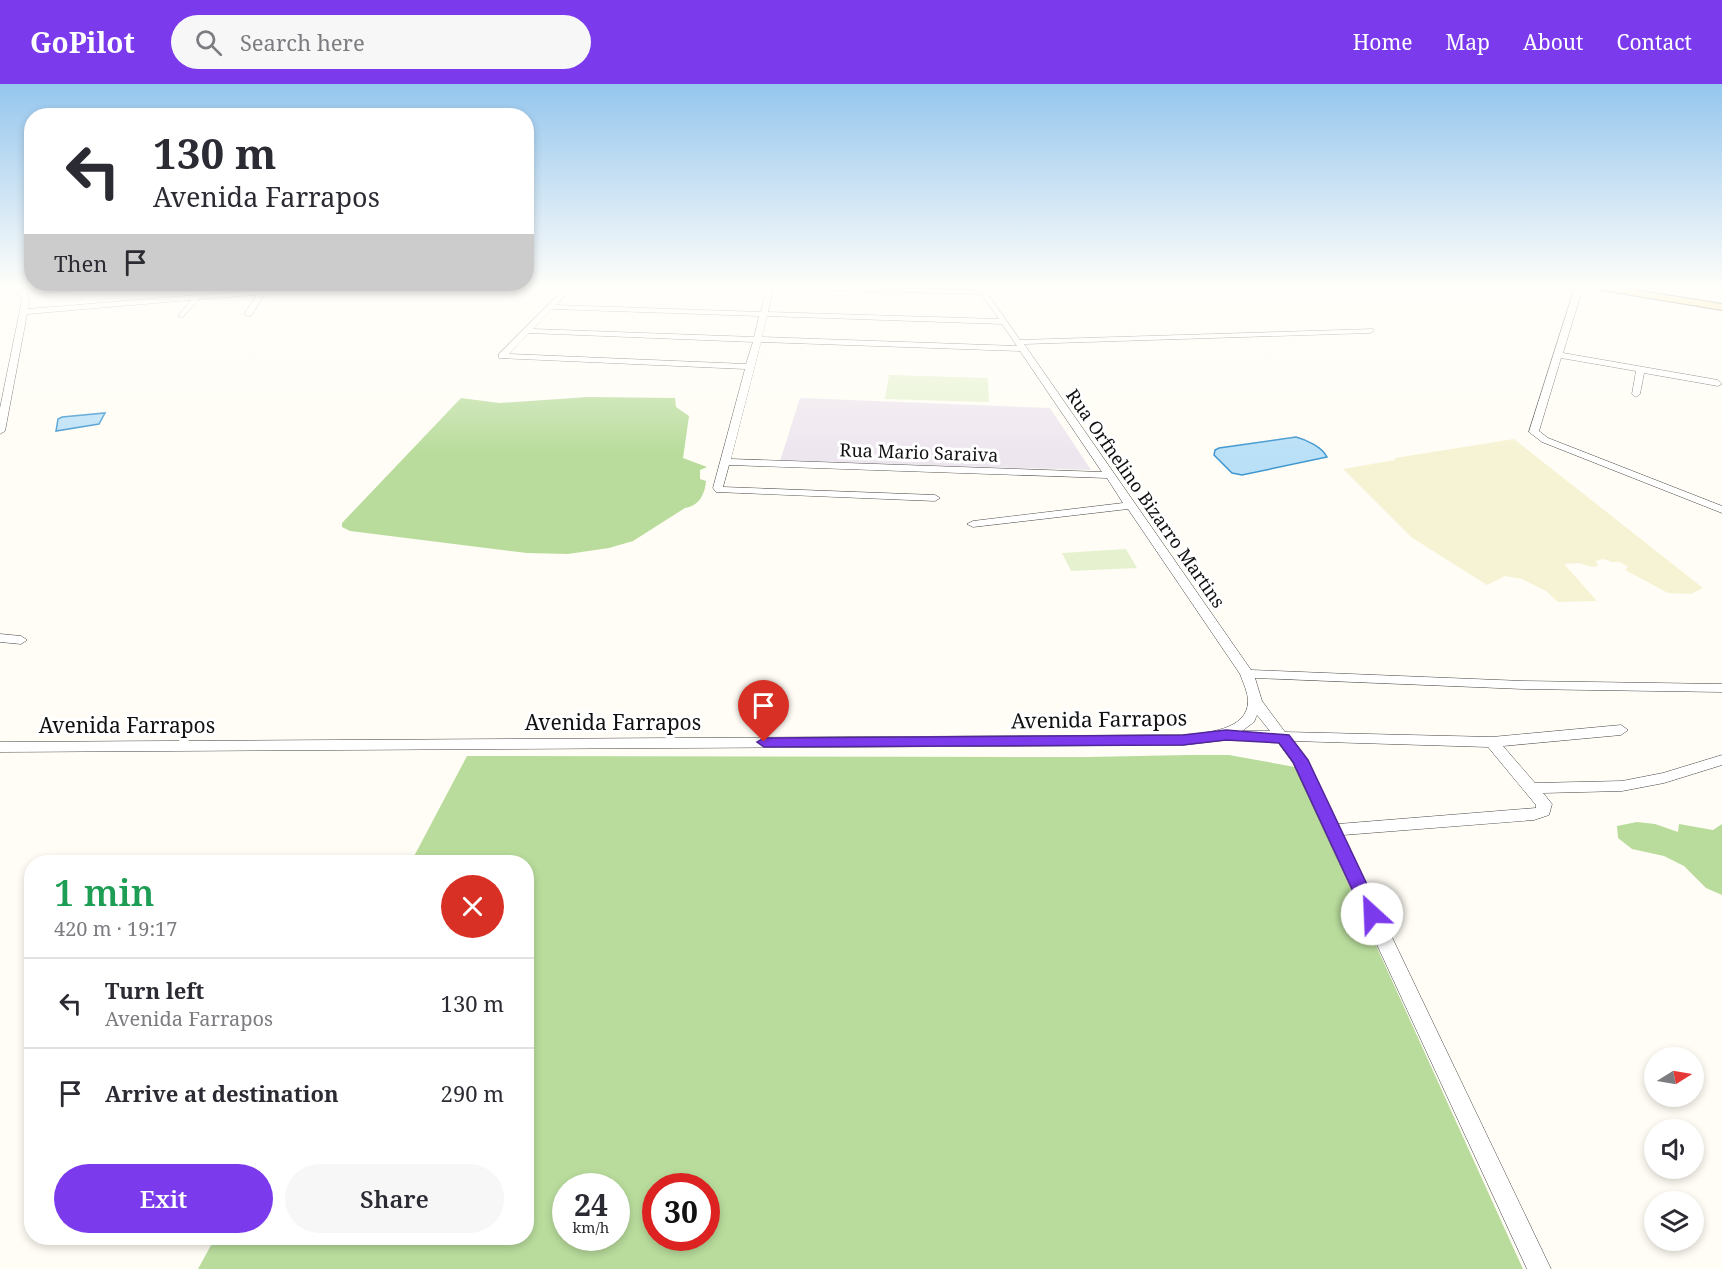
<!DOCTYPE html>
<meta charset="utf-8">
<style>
body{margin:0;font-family:"Noto Serif",serif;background:#f7f7f7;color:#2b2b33;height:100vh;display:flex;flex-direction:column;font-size:22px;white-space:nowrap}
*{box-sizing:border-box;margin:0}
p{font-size:20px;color:#7c7c81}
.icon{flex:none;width:33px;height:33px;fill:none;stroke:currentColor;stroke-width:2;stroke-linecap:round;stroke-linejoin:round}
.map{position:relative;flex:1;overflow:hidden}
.drawer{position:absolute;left:24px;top:771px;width:510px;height:390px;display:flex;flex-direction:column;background:#fff;border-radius:24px;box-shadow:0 3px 9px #0003}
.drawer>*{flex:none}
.banner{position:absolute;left:24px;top:24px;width:510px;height:183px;border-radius:24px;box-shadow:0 3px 9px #0003;background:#fff;color:#2b2b33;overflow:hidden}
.needle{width:39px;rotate:79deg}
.fabs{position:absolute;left:1644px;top:963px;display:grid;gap:12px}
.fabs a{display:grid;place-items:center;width:60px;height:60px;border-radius:50%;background:#fff;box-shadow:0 3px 9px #0003;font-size:30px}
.speed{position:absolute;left:552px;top:1089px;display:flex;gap:12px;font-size:30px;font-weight:700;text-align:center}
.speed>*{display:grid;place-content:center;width:78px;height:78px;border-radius:50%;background:#fff;box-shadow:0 3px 9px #0003;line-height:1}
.speed small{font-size:15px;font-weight:400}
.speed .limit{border:9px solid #d22;background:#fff;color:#111}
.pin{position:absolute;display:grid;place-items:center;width:51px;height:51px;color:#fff;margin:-62px -26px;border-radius:50% 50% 50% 0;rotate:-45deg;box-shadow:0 0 6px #0007}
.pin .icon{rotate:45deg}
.me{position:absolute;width:66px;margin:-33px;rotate:335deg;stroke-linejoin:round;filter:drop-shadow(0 0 4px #0008)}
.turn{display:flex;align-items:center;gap:21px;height:126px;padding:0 30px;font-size:27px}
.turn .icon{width:78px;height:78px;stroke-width:2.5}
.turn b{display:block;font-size:42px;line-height:51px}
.then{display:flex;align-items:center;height:57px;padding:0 30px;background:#0003;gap:12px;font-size:22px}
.round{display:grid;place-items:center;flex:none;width:63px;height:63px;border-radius:32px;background:#f7f7f7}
.overview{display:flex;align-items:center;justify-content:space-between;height:102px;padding:0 30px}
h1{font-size:36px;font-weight:600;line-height:45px;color:#1e9e55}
.button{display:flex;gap:12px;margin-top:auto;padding:12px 30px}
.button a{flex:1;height:69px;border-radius:36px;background:#7c3aed;color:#fff;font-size:24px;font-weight:600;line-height:69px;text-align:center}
.button a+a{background:#f7f7f7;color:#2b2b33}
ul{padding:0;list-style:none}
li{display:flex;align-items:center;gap:18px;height:90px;padding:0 30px;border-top:2px solid #e1e1e2}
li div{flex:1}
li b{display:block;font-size:22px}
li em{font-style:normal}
header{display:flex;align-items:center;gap:36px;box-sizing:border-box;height:84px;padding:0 30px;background:#7c3aed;color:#fff}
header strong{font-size:28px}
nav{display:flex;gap:33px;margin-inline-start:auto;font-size:21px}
.search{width:420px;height:54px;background:#f7f7f7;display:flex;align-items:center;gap:15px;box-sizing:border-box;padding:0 21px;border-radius:33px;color:#7c7c81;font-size:22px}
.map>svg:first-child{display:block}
</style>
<header>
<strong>GoPilot</strong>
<div class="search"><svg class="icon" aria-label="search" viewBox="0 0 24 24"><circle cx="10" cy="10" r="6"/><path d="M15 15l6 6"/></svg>Search here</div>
<nav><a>Home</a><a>Map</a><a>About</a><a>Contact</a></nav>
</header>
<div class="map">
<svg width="1722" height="1185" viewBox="0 0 1722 1185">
<rect width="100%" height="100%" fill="#fffdf5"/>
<!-- industrial -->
<path fill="#eee6ef" d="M 800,314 L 1050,324 L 1091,386 L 780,377 Z"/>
<!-- farmland -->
<path fill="#f6f3d4" d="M 1514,355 L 1703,504 L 1691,510 L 1668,509 L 1625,486 L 1628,483 L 1620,478 L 1612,478 L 1603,475 L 1596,477 L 1598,482 L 1592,483 L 1579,479 L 1564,480 L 1597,517 L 1558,518 L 1546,507 L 1522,495 L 1505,492 L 1487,501 L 1411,453 L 1343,385 L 1395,376 L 1395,374 Z"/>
<!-- forest -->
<path fill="#b9dc9c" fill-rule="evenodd" d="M 588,313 L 675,314 L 676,323 L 689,332 L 683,374 L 707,383 L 700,386 L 700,395 L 706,397 C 705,410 699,422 685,424 L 633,457 L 609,464 L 568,470 L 527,469 L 350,447 L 342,443 L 342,439 L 461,314 L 499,319 Z
M 1188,671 L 1229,671 L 1295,683 L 1523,1185 L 198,1185 L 215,1154 L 526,1154 L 526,778 L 411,778 L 467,672 L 1089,673 ZM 566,1102 L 616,1102 L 616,1154 L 566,1154 ZM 656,1102 L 706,1102 L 706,1154 L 656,1154 Z
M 1637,738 L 1655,740 L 1678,748 L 1679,740 L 1713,746 L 1722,740 L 1722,811 L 1706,804 L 1684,782 L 1664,772 L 1632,765 L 1618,754 L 1617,742 Z"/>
<!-- pitch -->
<path fill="#e6f2cf" d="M 889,291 L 988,294 L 989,318 L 885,315 Z
M 1126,465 L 1137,484 L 1071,487 L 1062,469 Z"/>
<!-- water -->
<path fill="#b9e0f7" stroke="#3f96cf" stroke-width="1.5" d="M 105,329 L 99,340 L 56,347 L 58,335 L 62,333 Z
M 1296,353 C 1307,356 1322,363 1327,373 L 1242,391 L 1232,389 L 1214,371 L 1215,366 L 1219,364 Z"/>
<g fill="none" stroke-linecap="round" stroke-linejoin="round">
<defs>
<path id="minor" d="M 9,203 L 17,203 L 22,206 L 102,203 L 98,205 L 26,210 L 30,216 L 28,225 L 260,206 L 262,203 L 269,204 L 251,232 L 248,232 L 244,230 L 257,211 L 199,215 L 182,234 L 178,232 L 191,216 L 27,230 L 5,347 L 0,350 L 0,324 L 22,216 L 18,209 Z
M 566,203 L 574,203 L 556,221 L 761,228 L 767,203 L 774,203 L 768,228 L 999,235 L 981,210 L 789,205 L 785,203 L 978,206 L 977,203 L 983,203 L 1020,256 L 1373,245 L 1374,247 L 1370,249 L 1024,260 L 1251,586 L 1523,597 L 1722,600 L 1722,608 L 1523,605 L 1255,594 L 1262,617 L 1285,648 L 1492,653 L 1621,641 L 1628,646 L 1621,651 L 1503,662 L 1535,699 L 1622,697 L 1663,689 L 1722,671 L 1722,681 L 1664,699 L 1622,707 L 1543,709 L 1552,720 L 1549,731 L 1534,736 L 1343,751 L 1551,1185 L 1527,1185 L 1293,679 L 1277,657 L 1226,656 L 1183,661 L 0,668 L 0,658 L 1183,651 C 1204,649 1248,647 1248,617 C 1248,609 1243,598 1240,590 L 1128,425 L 973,443 L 967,440 L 973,437 L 1123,419 L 1107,394 L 729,381 L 723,403 L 935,411 L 940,414 L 935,417 L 716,408 L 713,404 L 745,285 L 499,274 L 499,270 ZM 552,225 L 759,232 L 754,253 L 533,245 ZM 767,232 L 1002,240 L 1017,262 L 762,253 ZM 529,249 L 753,258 L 746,280 L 509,270 ZM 761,258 L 1020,267 L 1102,388 L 731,375 ZM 1257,631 L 1270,647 L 1242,647 L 1254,638 ZM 1293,657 L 1488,663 L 1536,721 L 1536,724 L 1338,740 L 1307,677 Z
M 1575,203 L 1583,203 L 1563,269 L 1718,296 L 1722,300 L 1718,302 L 1644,289 L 1640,310 L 1636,313 L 1632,310 L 1636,287 L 1561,274 L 1539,347 L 1548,354 L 1722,422 L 1722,429 L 1542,358 L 1529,348 Z
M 0,550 L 21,552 L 27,556 L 21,560 L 0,558 Z"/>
<path id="major" d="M 1596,203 L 1616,203 L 1722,220 L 1722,226 L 1601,206 Z"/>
</defs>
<!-- minor casing -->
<use href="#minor" stroke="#444" stroke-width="1"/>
<!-- major casing -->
<use href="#major" stroke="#222" stroke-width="2"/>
<!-- minor -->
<use href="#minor" fill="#fff" fill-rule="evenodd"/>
<!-- major -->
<use href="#major" fill="#f9d66b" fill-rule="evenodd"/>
</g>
<!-- sky -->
<linearGradient id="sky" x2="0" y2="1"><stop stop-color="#95c6ee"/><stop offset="0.55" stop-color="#fffefa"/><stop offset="1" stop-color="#fffefa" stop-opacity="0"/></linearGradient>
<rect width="1722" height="369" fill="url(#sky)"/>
<!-- route -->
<path fill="#7c3aed" stroke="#51269a" stroke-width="1.5" d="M 1226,646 L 1289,651 L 1308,676 L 1381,830 L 1378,835 L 1372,837 L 1366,835 L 1293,678 L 1279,659 L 1226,656 L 1183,661 L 764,663 L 757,658 L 764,654 L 1183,651 Z"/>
<g text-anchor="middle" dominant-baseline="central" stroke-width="6" stroke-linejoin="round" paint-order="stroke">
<!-- far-street labels -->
<g font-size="18" fill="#111" stroke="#fff">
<text transform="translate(919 368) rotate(2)">Rua Mario Saraiva</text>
<text transform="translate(1146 414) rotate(55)">Rua Orfnelino Bizarro Martins</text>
</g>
<!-- street labels -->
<g font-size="21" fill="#111" stroke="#fff">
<text transform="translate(1099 635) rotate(-1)">Avenida Farrapos</text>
<text x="613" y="638">Avenida Farrapos</text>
<text x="127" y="641">Avenida Farrapos</text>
</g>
</g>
</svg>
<div class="fabs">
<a><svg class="needle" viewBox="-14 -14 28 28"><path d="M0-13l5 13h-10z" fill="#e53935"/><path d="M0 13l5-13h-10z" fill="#7c7c81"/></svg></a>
<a><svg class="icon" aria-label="sound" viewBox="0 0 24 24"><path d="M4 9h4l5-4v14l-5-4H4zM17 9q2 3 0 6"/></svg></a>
<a><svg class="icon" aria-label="layers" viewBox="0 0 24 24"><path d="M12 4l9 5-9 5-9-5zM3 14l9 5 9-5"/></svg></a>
</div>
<div class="speed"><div>24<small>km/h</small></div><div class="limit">30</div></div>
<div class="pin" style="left:764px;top:658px;background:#d93025"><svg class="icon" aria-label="arrive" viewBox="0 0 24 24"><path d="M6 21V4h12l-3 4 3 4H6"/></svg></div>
<svg class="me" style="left:1372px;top:830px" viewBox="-20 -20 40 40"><circle r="19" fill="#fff"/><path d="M0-13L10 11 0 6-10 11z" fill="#7c3aed"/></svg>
<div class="banner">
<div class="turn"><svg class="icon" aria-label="left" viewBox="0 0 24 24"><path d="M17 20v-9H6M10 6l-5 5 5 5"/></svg><div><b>130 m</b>Avenida Farrapos</div></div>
<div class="then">Then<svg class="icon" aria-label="arrive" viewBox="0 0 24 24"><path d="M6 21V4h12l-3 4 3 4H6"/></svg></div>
</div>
<section class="drawer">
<div class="overview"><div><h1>1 min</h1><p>420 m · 19:17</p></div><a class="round" style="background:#d93025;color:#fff"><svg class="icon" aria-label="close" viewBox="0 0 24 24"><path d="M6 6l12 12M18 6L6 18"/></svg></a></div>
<ul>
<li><svg class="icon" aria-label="left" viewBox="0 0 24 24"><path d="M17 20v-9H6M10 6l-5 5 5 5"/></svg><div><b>Turn left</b><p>Avenida Farrapos</p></div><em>130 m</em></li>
<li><svg class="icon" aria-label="arrive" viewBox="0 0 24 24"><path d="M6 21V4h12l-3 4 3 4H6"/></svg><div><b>Arrive at destination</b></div><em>290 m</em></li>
</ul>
<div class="button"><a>Exit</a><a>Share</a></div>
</section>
</div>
